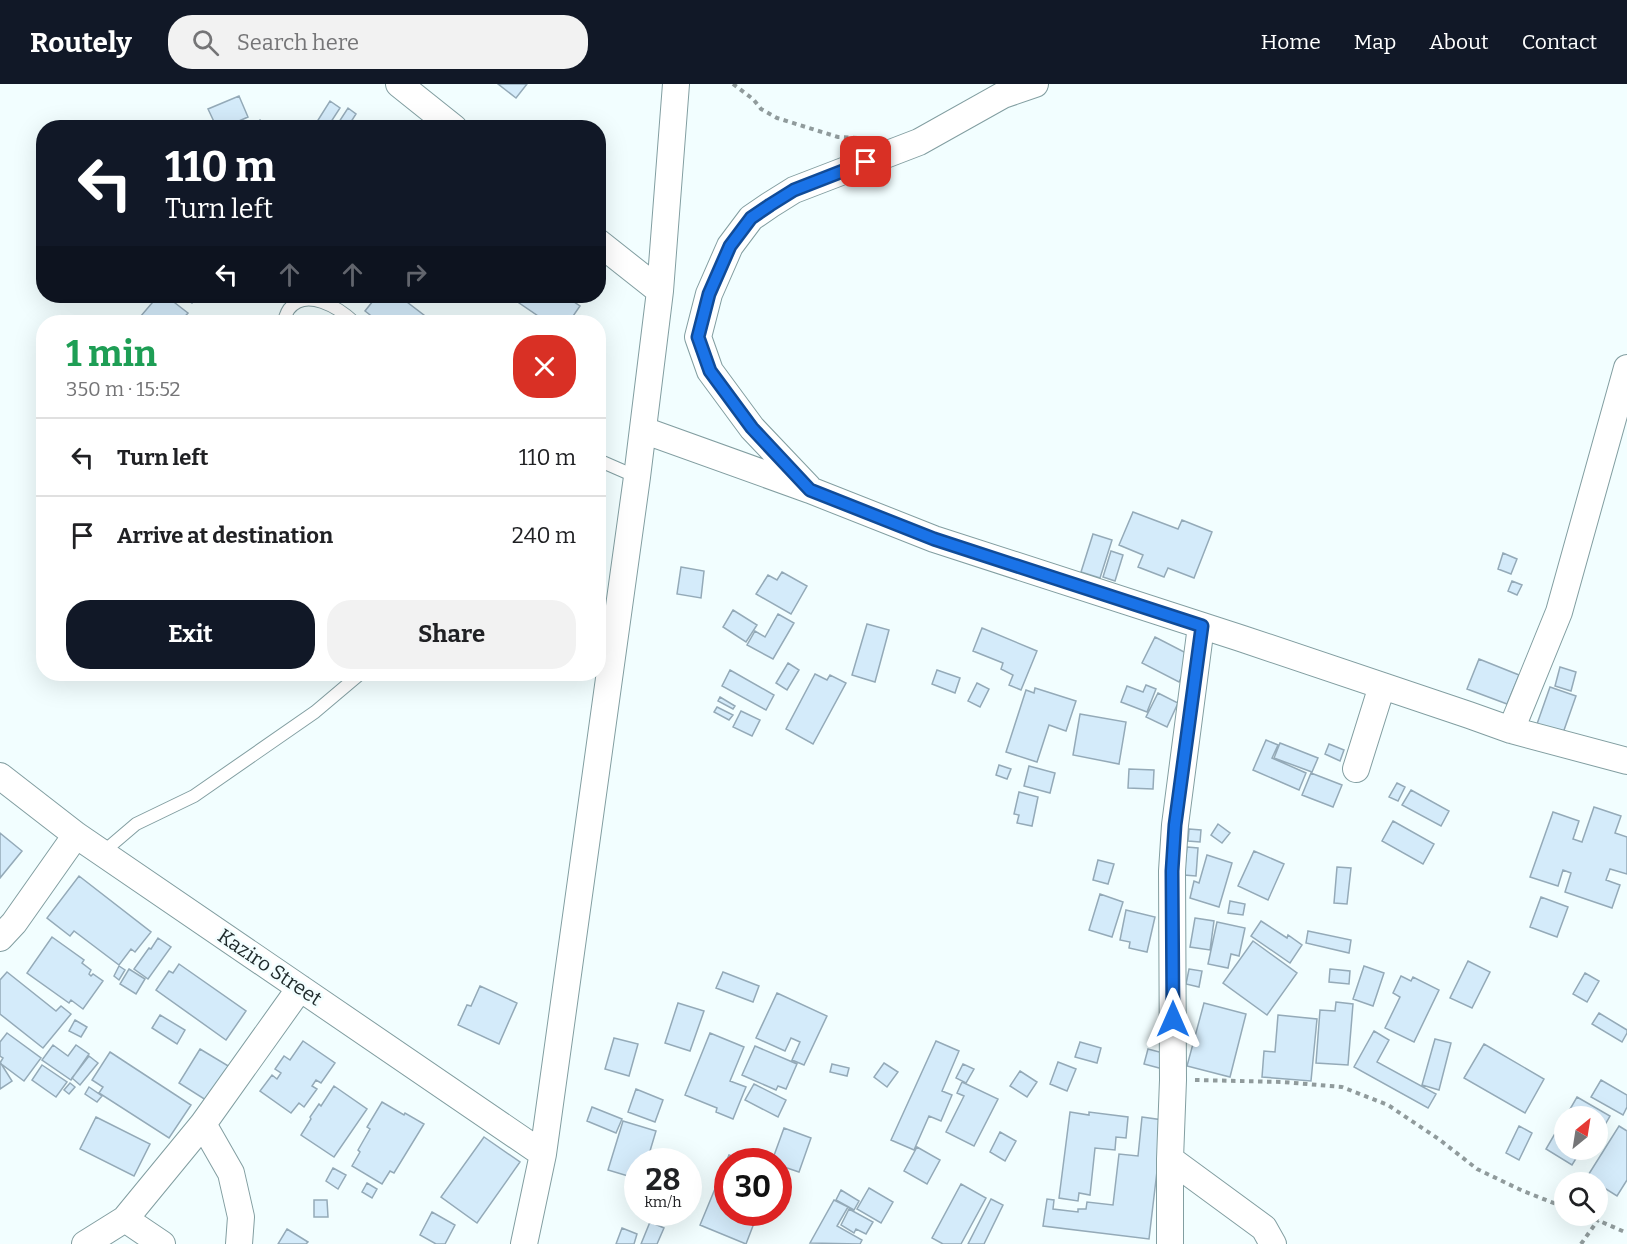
<!DOCTYPE html>
<meta charset="utf-8">
<style>
body{margin:0;font-family:Bitter,serif;background:#f2f2f2;color:#202124;height:100vh;display:flex;flex-direction:column;font-size:22px;white-space:nowrap}
*{box-sizing:border-box;margin:0}
p{font-size:20px;color:#757577}
.icon{flex:none;width:33px;height:33px;fill:none;stroke:currentColor;stroke-width:2;stroke-linecap:round;stroke-linejoin:round}
.map{position:relative;flex:1;overflow:hidden}
.sheet{position:absolute;left:36px;top:231px;width:570px;height:366px;display:flex;flex-direction:column;background:#fff;border-radius:24px;box-shadow:0 6px 24px #0002}
.sheet>*{flex:none}
.top-card{position:absolute;left:36px;top:36px;width:570px;height:183px;border-radius:24px;box-shadow:0 6px 24px #0002;background:#111827;color:#fff;overflow:hidden}
.needle{width:39px;rotate:30deg}
.tools{position:absolute;left:1554px;top:1022px;display:grid;gap:12px}
.tools a{display:grid;place-items:center;width:54px;height:54px;border-radius:50%;background:#fff;box-shadow:0 6px 24px #0002;font-size:30px}
.speed{position:absolute;left:624px;top:1064px;display:flex;gap:12px;font-size:30px;font-weight:700;text-align:center}
.speed>*{display:grid;place-content:center;width:78px;height:78px;border-radius:50%;background:#fff;box-shadow:0 6px 24px #0002;line-height:1}
.speed small{font-size:15px;font-weight:400}
.speed .limit{border:9px solid #d22;background:#fff;color:#111}
.pin{position:absolute;display:grid;place-items:center;width:51px;height:51px;color:#fff;margin:-26px;border-radius:12px;box-shadow:0 3px 9px #0006}
.me{position:absolute;width:66px;margin:-33px;rotate:0deg;stroke-linejoin:round;filter:drop-shadow(0 0 4px #0008)}
.turn{display:flex;align-items:center;gap:21px;height:126px;padding:0 30px;font-size:27px}
.turn .icon{width:78px;height:78px;stroke-width:2.5}
.turn b{display:block;font-size:42px;line-height:51px}
.lanes{display:flex;align-items:center;height:57px;padding:0 30px;background:#0003;justify-content:center;gap:30px;direction:ltr}
.lanes .off{opacity:.35}
.round{display:grid;place-items:center;flex:none;width:63px;height:63px;border-radius:24px;background:#f2f2f2}
.head{display:flex;align-items:center;justify-content:space-between;height:102px;padding:0 30px}
h1{font-size:36px;font-weight:700;line-height:45px;color:#1e9e55}
.button{display:flex;gap:12px;margin-top:auto;padding:12px 30px}
.button a{flex:1;height:69px;border-radius:24px;background:#111827;color:#fff;font-size:24px;font-weight:700;line-height:69px;text-align:center}
.button a+a{background:#f2f2f2;color:#202124}
ul{padding:0;list-style:none}
li{display:flex;align-items:center;gap:18px;height:78px;padding:0 30px;border-top:2px solid #e0e0e0}
li div{flex:1}
li b{display:block;font-size:22px}
li em{font-style:normal}
header{display:flex;align-items:center;gap:36px;box-sizing:border-box;height:84px;padding:0 30px;background:#111827;color:#fff}
header strong{font-size:28px}
nav{display:flex;gap:33px;margin-inline-start:auto;font-size:21px}
.search{width:420px;height:54px;background:#f2f2f2;display:flex;align-items:center;gap:15px;box-sizing:border-box;padding:0 21px;border-radius:24px;color:#757577;font-size:22px}
.map>svg:first-child{display:block}
</style>
<header>
<strong>Routely</strong>
<div class="search"><svg class="icon" aria-label="search" viewBox="0 0 24 24"><circle cx="10" cy="10" r="6"/><path d="M15 15l6 6"/></svg>Search here</div>
<nav><a>Home</a><a>Map</a><a>About</a><a>Contact</a></nav>
</header>
<div class="map">
<svg width="1627" height="1160" viewBox="0 0 1627 1160">
<rect width="100%" height="100%" fill="#f2feff"/>
<!-- building -->
<path fill="#d4ebfa" stroke="#94aab8" stroke-width="1.5" d="M 498,0 L 527,0 L 516,14 Z
M 239,12 L 248,33 L 223,44 L 217,44 L 208,25 Z
M 330,17 L 340,24 L 327,44 L 313,44 Z
M 348,24 L 356,30 L 347,44 L 335,44 Z
M 260,36 L 265,44 L 249,44 L 249,43 Z
M 158,212 L 166,212 L 188,229 L 180,238 L 147,238 L 140,233 Z
M 182,212 L 198,212 L 192,219 Z
M 377,212 L 399,212 L 433,238 L 379,238 L 365,227 Z
M 509,212 L 565,212 L 580,222 L 569,238 L 547,238 Z
M 1133,428 L 1178,445 L 1182,436 L 1212,448 L 1194,494 L 1168,484 L 1164,493 L 1138,483 L 1143,471 L 1119,461 Z
M 1093,450 L 1112,456 L 1100,494 L 1081,488 Z
M 1111,467 L 1123,471 L 1115,497 L 1103,493 Z
M 1503,469 L 1517,475 L 1511,490 L 1498,485 Z
M 681,483 L 704,487 L 701,514 L 677,510 Z
M 782,488 L 807,502 L 791,530 L 756,510 L 768,491 L 777,496 Z
M 1512,497 L 1522,501 L 1517,511 L 1508,507 Z
M 733,526 L 757,541 L 746,558 L 723,543 Z
M 778,530 L 794,539 L 773,575 L 747,561 L 755,547 L 765,553 Z
M 867,540 L 889,546 L 875,598 L 852,591 Z
M 982,544 L 1037,567 L 1021,606 L 1009,601 L 1013,591 L 1001,585 L 1003,579 L 973,567 Z
M 1155,553 L 1192,572 L 1179,598 L 1142,579 Z
M 1479,575 L 1519,591 L 1507,620 L 1467,605 Z
M 788,579 L 799,586 L 787,606 L 776,599 Z
M 1560,583 L 1576,588 L 1571,607 L 1555,602 Z
M 730,586 L 774,611 L 766,626 L 722,602 Z
M 937,586 L 960,594 L 955,609 L 932,600 Z
M 815,590 L 827,596 L 830,591 L 846,599 L 813,660 L 786,645 Z
M 977,599 L 989,605 L 980,623 L 968,617 Z
M 1146,601 L 1156,605 L 1147,628 L 1121,618 L 1127,602 L 1143,608 Z
M 1550,603 L 1576,612 L 1563,649 L 1537,640 Z
M 1035,604 L 1076,617 L 1066,647 L 1049,641 L 1037,678 L 1006,668 L 1026,606 L 1034,609 Z
M 1158,609 L 1178,619 L 1167,643 L 1146,633 Z
M 720,613 L 735,622 L 733,625 L 718,617 Z
M 717,623 L 733,631 L 729,636 L 714,628 Z
M 741,627 L 760,636 L 752,652 L 733,643 Z
M 1080,630 L 1126,638 L 1119,680 L 1073,671 Z
M 1266,656 L 1278,661 L 1272,674 L 1306,689 L 1299,706 L 1253,686 Z
M 1280,659 L 1318,674 L 1312,688 L 1274,674 Z
M 1329,660 L 1344,666 L 1340,677 L 1325,670 Z
M 999,681 L 1011,685 L 1007,695 L 996,691 Z
M 1029,682 L 1055,689 L 1050,709 L 1024,702 Z
M 1129,685 L 1154,686 L 1153,705 L 1128,704 Z
M 1311,689 L 1342,701 L 1333,723 L 1302,711 Z
M 1397,699 L 1405,703 L 1398,717 L 1389,713 Z
M 1411,706 L 1449,727 L 1441,742 L 1402,721 Z
M 1019,708 L 1038,713 L 1032,742 L 1017,739 L 1019,731 L 1014,730 Z
M 1594,723 L 1621,732 L 1615,749 L 1627,753 L 1627,790 L 1610,785 L 1606,796 L 1620,801 L 1612,824 L 1565,808 L 1571,789 L 1563,786 L 1558,802 L 1530,793 L 1553,728 L 1579,737 L 1573,755 L 1582,758 Z
M 1393,737 L 1434,760 L 1423,780 L 1382,757 Z
M 1218,740 L 1230,749 L 1222,759 L 1211,751 Z
M 1189,745 L 1201,746 L 1200,758 L 1188,757 Z
M 0,749 L 22,767 L 0,794 Z
M 1187,763 L 1198,764 L 1196,792 L 1184,791 Z
M 1254,767 L 1284,780 L 1268,816 L 1238,802 Z
M 1207,771 L 1232,779 L 1219,823 L 1190,814 L 1194,797 L 1199,799 Z
M 1098,776 L 1114,780 L 1108,800 L 1093,796 Z
M 1337,783 L 1351,784 L 1347,820 L 1334,819 Z
M 79,792 L 151,848 L 135,868 L 131,865 L 119,881 L 74,847 L 70,852 L 47,834 Z
M 1100,810 L 1123,818 L 1112,853 L 1089,846 Z
M 1541,813 L 1568,823 L 1557,853 L 1530,843 Z
M 1230,817 L 1245,820 L 1243,831 L 1228,829 Z
M 1126,826 L 1155,833 L 1147,868 L 1129,864 L 1130,858 L 1120,856 Z
M 1195,834 L 1214,837 L 1210,866 L 1190,863 Z
M 1261,837 L 1287,854 L 1288,851 L 1302,861 L 1290,879 L 1251,852 Z
M 1217,838 L 1245,844 L 1239,872 L 1231,870 L 1228,884 L 1208,880 Z
M 1308,847 L 1351,856 L 1349,869 L 1306,859 Z
M 52,853 L 84,876 L 82,879 L 91,886 L 89,890 L 91,892 L 93,890 L 103,897 L 83,925 L 71,916 L 69,919 L 27,889 Z
M 158,854 L 171,863 L 148,895 L 134,885 L 149,864 L 151,865 Z
M 1253,857 L 1297,889 L 1267,931 L 1223,899 Z
M 1468,877 L 1490,888 L 1472,924 L 1450,914 Z
M 179,880 L 246,927 L 226,956 L 156,906 L 169,887 L 173,889 Z
M 119,882 L 125,886 L 119,896 L 114,892 Z
M 1364,882 L 1384,889 L 1373,922 L 1353,915 Z
M 129,885 L 145,895 L 136,910 L 120,900 Z
M 1189,885 L 1202,887 L 1199,903 L 1186,900 Z
M 1330,885 L 1350,887 L 1349,900 L 1329,898 Z
M 7,888 L 56,927 L 61,922 L 71,930 L 43,964 L 0,930 L 0,896 Z
M 723,888 L 759,902 L 753,918 L 716,904 Z
M 1585,889 L 1599,897 L 1587,918 L 1573,910 Z
M 1401,892 L 1411,897 L 1413,893 L 1439,906 L 1414,958 L 1385,944 L 1400,913 L 1393,909 Z
M 480,902 L 517,919 L 499,960 L 458,941 L 467,921 L 471,922 Z
M 777,909 L 827,932 L 804,981 L 792,976 L 800,958 L 791,954 L 785,967 L 756,954 Z
M 1336,918 L 1353,920 L 1348,981 L 1316,979 L 1320,926 L 1335,927 Z
M 678,919 L 704,927 L 690,967 L 665,959 Z
M 1204,919 L 1246,930 L 1230,993 L 1187,982 Z
M 1599,929 L 1627,946 L 1627,949 L 1622,958 L 1592,940 Z
M 160,931 L 185,946 L 177,960 L 152,944 Z
M 1278,931 L 1317,935 L 1311,997 L 1262,993 L 1264,967 L 1275,968 Z
M 75,936 L 87,943 L 81,953 L 69,947 Z
M 1374,947 L 1389,956 L 1377,978 L 1436,1010 L 1428,1024 L 1354,983 Z
M 7,949 L 41,974 L 24,997 L 0,979 L 3,974 L 0,972 L 0,958 Z
M 710,949 L 744,963 L 730,997 L 746,1003 L 733,1035 L 716,1028 L 717,1024 L 685,1011 Z
M 614,954 L 638,960 L 629,992 L 605,985 Z
M 1435,955 L 1451,959 L 1439,1006 L 1422,1001 Z
M 303,957 L 335,979 L 321,999 L 316,996 L 312,1002 L 317,1005 L 304,1023 L 299,1019 L 291,1029 L 260,1007 L 272,991 L 277,995 L 281,989 L 275,985 L 284,972 L 290,976 Z
M 936,957 L 959,967 L 942,1007 L 952,1011 L 941,1037 L 929,1032 L 914,1066 L 891,1056 Z
M 1080,958 L 1101,964 L 1097,979 L 1075,973 Z
M 1484,960 L 1544,995 L 1525,1029 L 1464,994 Z
M 53,961 L 68,972 L 76,961 L 89,970 L 71,996 L 42,976 Z
M 755,962 L 797,980 L 786,1005 L 778,1002 L 776,1006 L 742,991 Z
M 200,965 L 230,983 L 209,1018 L 179,999 Z
M 1148,965 L 1167,970 L 1163,985 L 1144,980 Z
M 110,968 L 191,1021 L 169,1054 L 99,1009 L 103,1003 L 92,996 Z
M 89,972 L 98,979 L 80,1001 L 72,994 Z
M 0,978 L 12,997 L 0,1005 Z
M 1058,978 L 1076,985 L 1067,1007 L 1050,1000 Z
M 884,979 L 898,988 L 887,1003 L 874,993 Z
M 832,980 L 849,984 L 847,992 L 830,988 Z
M 963,980 L 974,985 L 966,999 L 956,994 Z
M 42,981 L 67,998 L 56,1013 L 32,996 Z
M 1020,987 L 1037,998 L 1027,1013 L 1010,1002 Z
M 1601,996 L 1627,1011 L 1627,1023 L 1623,1031 L 1591,1013 Z
M 962,998 L 998,1015 L 974,1062 L 946,1048 L 964,1012 L 957,1009 Z
M 70,999 L 75,1003 L 69,1010 L 64,1006 Z
M 754,1000 L 786,1016 L 778,1033 L 745,1016 Z
M 334,1002 L 367,1025 L 334,1073 L 301,1051 L 311,1035 L 310,1033 L 319,1020 L 321,1022 Z
M 89,1003 L 102,1012 L 97,1018 L 85,1010 Z
M 636,1005 L 663,1016 L 655,1038 L 628,1028 Z
M 1577,1013 L 1610,1032 L 1598,1053 L 1598,1032 L 1566,1032 Z
M 382,1018 L 404,1031 L 405,1029 L 424,1040 L 394,1089 L 390,1087 L 382,1100 L 352,1082 L 360,1068 L 358,1066 L 370,1045 L 367,1043 Z
M 592,1023 L 622,1035 L 616,1049 L 587,1037 Z
M 1070,1028 L 1089,1031 L 1089,1028 L 1128,1033 L 1126,1054 L 1116,1053 L 1115,1066 L 1095,1064 L 1090,1111 L 1079,1109 L 1078,1117 L 1059,1114 Z
M 96,1033 L 150,1060 L 134,1092 L 80,1065 Z
M 1142,1033 L 1163,1036 L 1149,1155 L 1043,1142 L 1047,1115 L 1054,1116 L 1053,1125 L 1078,1128 L 1078,1125 L 1086,1125 L 1087,1118 L 1113,1121 L 1119,1070 L 1138,1072 Z
M 1564,1034 L 1564,1065 L 1582,1065 L 1572,1081 L 1546,1065 Z
M 623,1037 L 656,1047 L 647,1077 L 638,1077 L 638,1095 L 608,1086 Z
M 1519,1042 L 1532,1049 L 1519,1076 L 1506,1069 Z
M 1619,1042 L 1627,1047 L 1627,1096 L 1617,1112 L 1598,1100 L 1598,1098 L 1587,1093 Z
M 784,1044 L 811,1054 L 799,1088 L 778,1081 L 778,1077 L 772,1077 Z
M 1000,1048 L 1016,1057 L 1005,1077 L 990,1068 Z
M 484,1053 L 520,1078 L 477,1139 L 441,1113 Z
M 917,1063 L 940,1076 L 927,1100 L 904,1087 Z
M 729,1071 L 745,1077 L 728,1077 L 728,1128 L 746,1128 L 745,1130 L 756,1134 L 746,1160 L 700,1141 Z
M 333,1084 L 346,1091 L 338,1105 L 326,1097 Z
M 367,1099 L 377,1105 L 372,1114 L 362,1108 Z
M 961,1100 L 986,1114 L 961,1160 L 943,1160 L 932,1154 Z
M 869,1104 L 893,1118 L 881,1139 L 857,1125 Z
M 841,1106 L 859,1117 L 854,1126 L 836,1116 Z
M 991,1115 L 1003,1121 L 984,1160 L 968,1160 Z
M 314,1116 L 327,1116 L 328,1133 L 314,1133 Z
M 834,1116 L 848,1123 L 837,1142 L 862,1156 L 860,1160 L 810,1159 Z
M 849,1125 L 873,1138 L 866,1150 L 856,1145 L 854,1149 L 841,1141 Z
M 432,1128 L 455,1141 L 445,1160 L 436,1160 L 420,1151 Z
M 650,1138 L 664,1144 L 657,1160 L 641,1160 Z
M 622,1144 L 637,1150 L 634,1160 L 616,1160 Z
M 287,1145 L 308,1158 L 306,1160 L 278,1160 Z"/>
<g fill="none" stroke-linecap="round" stroke-linejoin="round">
<defs>
<path id="lane" d="M 283,238 C 285,235 286,229 289,225 C 306,203 339,224 354,238
M 598,376 L 637,393
M 102,769 L 136,740 L 194,712 L 315,628 L 360,590"/>
<path id="street" d="M 399,0 L 454,44
M 598,158 L 660,207
M 643,346 L 810,406 L 934,455 L 1240,554 L 1469,631 L 1511,646 L 1627,677
M 808,403 L 752,344 L 710,287 L 698,253 L 709,210 L 730,162 L 751,134 L 770,121 L 794,106 L 919,58 L 1003,11 L 1035,0
M 1511,646 L 1559,528 L 1627,284
M 1356,685 L 1382,602
M 0,692 L 76,751 L 543,1070
M 0,854 L 14,839 L 76,751
M 203,1040 L 231,1089 L 241,1133 L 239,1160
M 1170,1075 L 1264,1144 L 1273,1160
M 125,1135 L 162,1160
M 85,1160 L 125,1135 L 203,1040 L 300,904
M 524,1160 L 543,1070 L 637,393 L 660,207 L 676,0
M 1170,1160 L 1170,1075 L 1173,996 L 1172,787 L 1175,741 L 1201,542"/>
</defs>
<!-- lane casing -->
<use href="#lane" stroke="#829ea1" stroke-width="14"/>
<!-- street casing -->
<use href="#street" stroke="#829ea1" stroke-width="28"/>
<!-- path -->
<path stroke="#909b9c" stroke-width="4" stroke-dasharray="4.5 4.5" stroke-linecap="butt" d="M 733,0 L 753,15 L 761,25 L 777,34 L 838,53 L 858,54
M 1195,996 L 1283,998 L 1342,1003 L 1388,1021 L 1440,1056 L 1477,1085 L 1523,1107 L 1564,1123
M 1586,1131 L 1627,1149
M 1581,1160 L 1598,1136"/>
<!-- lane -->
<use href="#lane" stroke="#fff" stroke-width="12"/>
<!-- street -->
<use href="#street" stroke="#fff" stroke-width="26"/>
</g>
<g fill="none" stroke-linecap="round" stroke-linejoin="round">
<defs>
<path id="route" d="M 866,78 L 794,106 L 770,121 L 751,134 L 730,162 L 709,210 L 698,253 L 710,287 L 752,344 L 810,406 L 934,455 L 1202,542 L 1175,741 L 1172,787 L 1173,935"/>
</defs>
<!-- route casing -->
<use href="#route" stroke="#114b97" stroke-width="15"/>
<!-- route -->
<use href="#route" stroke="#1a73e8" stroke-width="10"/>
</g>
<g text-anchor="middle" dominant-baseline="central" stroke-width="5" stroke-linejoin="round" paint-order="stroke">
<!-- street labels -->
<g font-size="20" fill="#202b2c" stroke="#f2feff">
<text transform="translate(270 883) rotate(34)">Kaziro Street</text>
</g>
</g>
</svg>
<div class="tools">
<a><svg class="needle" viewBox="-14 -14 28 28"><path d="M0-13l5 13h-10z" fill="#e53935"/><path d="M0 13l5-13h-10z" fill="#757577"/></svg></a>
<a><svg class="icon" aria-label="search" viewBox="0 0 24 24"><circle cx="10" cy="10" r="6"/><path d="M15 15l6 6"/></svg></a>
</div>
<div class="speed"><div>28<small>km/h</small></div><div class="limit">30</div></div>
<div class="pin" style="left:866px;top:78px;background:#d93025"><svg class="icon" aria-label="arrive" viewBox="0 0 24 24"><path d="M6 21V4h12l-3 4 3 4H6"/></svg></div>
<svg class="me" style="left:1173px;top:935px" viewBox="-20 -20 40 40"><path d="M0-17L14 15 0 8-14 15z" fill="#1a73e8" stroke="#fff" stroke-width="4"/></svg>
<div class="top-card">
<div class="turn"><svg class="icon" aria-label="left" viewBox="0 0 24 24"><path d="M17 20v-9H6M10 6l-5 5 5 5"/></svg><div><b>110 m</b>Turn left</div></div>
<div class="lanes"><svg class="icon" aria-label="left" viewBox="0 0 24 24"><path d="M17 20v-9H6M10 6l-5 5 5 5"/></svg><svg class="icon off" aria-label="ahead" viewBox="0 0 24 24"><path d="M12 20V5M6 11l6-6 6 6"/></svg><svg class="icon off" aria-label="ahead" viewBox="0 0 24 24"><path d="M12 20V5M6 11l6-6 6 6"/></svg><svg class="icon off" aria-label="right" viewBox="0 0 24 24"><path d="M7 20v-9h11M14 6l5 5-5 5"/></svg></div>
</div>
<section class="sheet">
<div class="head"><div><h1>1 min</h1><p>350 m · 15:52</p></div><a class="round" style="background:#d93025;color:#fff"><svg class="icon" aria-label="close" viewBox="0 0 24 24"><path d="M6 6l12 12M18 6L6 18"/></svg></a></div>
<ul>
<li><svg class="icon" aria-label="left" viewBox="0 0 24 24"><path d="M17 20v-9H6M10 6l-5 5 5 5"/></svg><div><b>Turn left</b></div><em>110 m</em></li>
<li><svg class="icon" aria-label="arrive" viewBox="0 0 24 24"><path d="M6 21V4h12l-3 4 3 4H6"/></svg><div><b>Arrive at destination</b></div><em>240 m</em></li>
</ul>
<div class="button"><a>Exit</a><a>Share</a></div>
</section>
</div>
